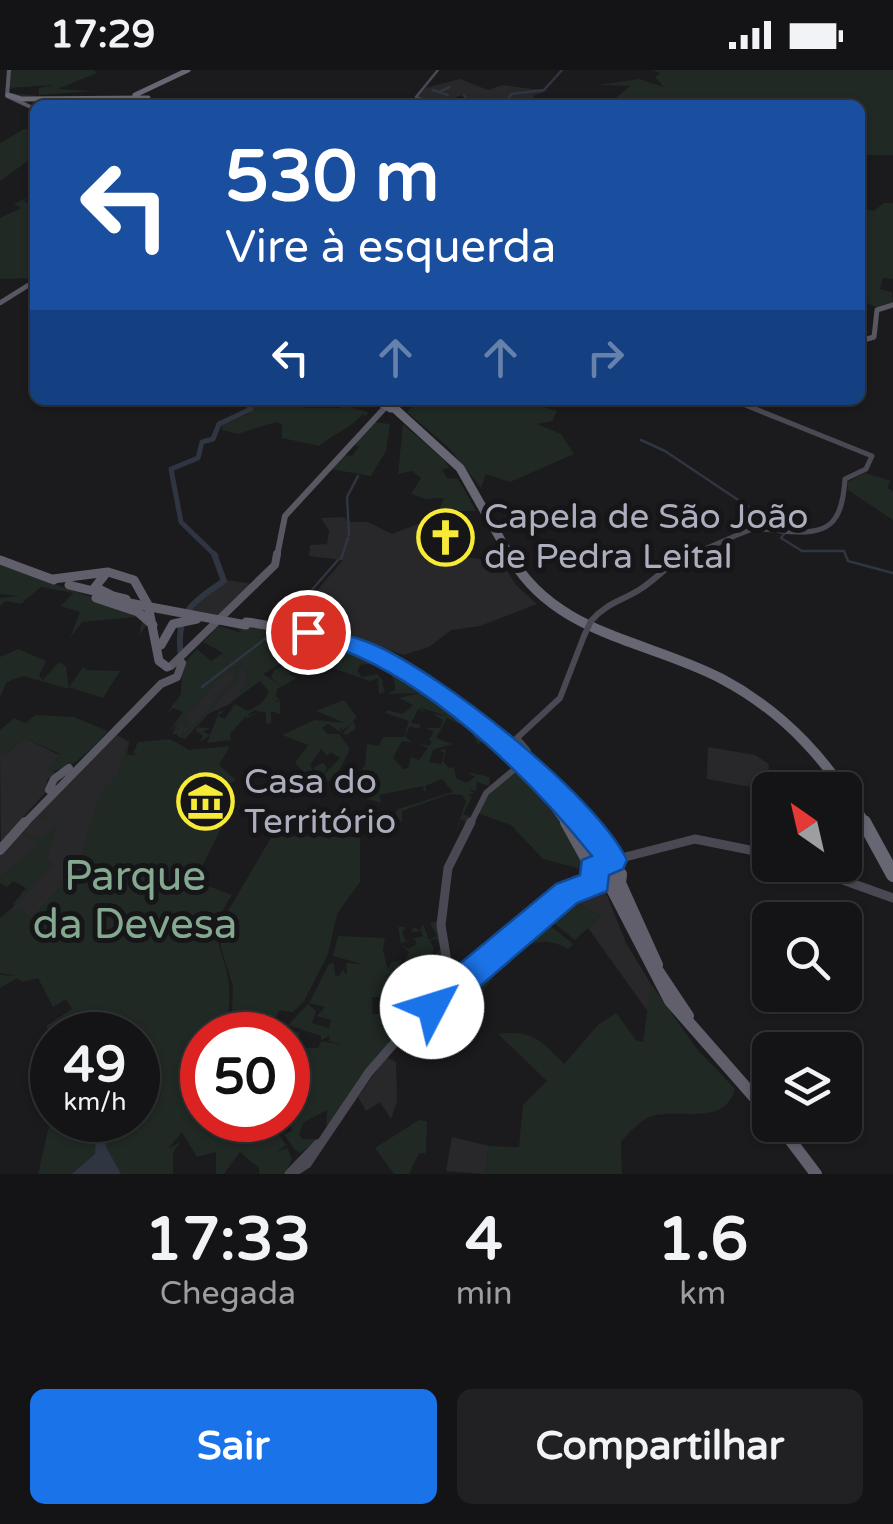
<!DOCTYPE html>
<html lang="pt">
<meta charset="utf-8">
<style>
body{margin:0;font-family:"Varela Round",sans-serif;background:#212123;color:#f1f3f6;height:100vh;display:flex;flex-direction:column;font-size:38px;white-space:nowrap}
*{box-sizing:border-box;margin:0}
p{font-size:32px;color:#9d9ea1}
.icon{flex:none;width:55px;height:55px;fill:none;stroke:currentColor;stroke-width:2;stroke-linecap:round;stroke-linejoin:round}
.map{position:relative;height:1104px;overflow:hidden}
.details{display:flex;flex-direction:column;background:#141416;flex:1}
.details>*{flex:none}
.top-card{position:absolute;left:30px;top:30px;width:835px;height:305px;border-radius:15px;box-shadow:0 2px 8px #0004,0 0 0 2px #333335;background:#1a4fa0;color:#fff;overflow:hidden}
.needle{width:65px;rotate:326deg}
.fabs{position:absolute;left:752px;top:702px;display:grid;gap:20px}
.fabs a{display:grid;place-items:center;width:110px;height:110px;border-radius:15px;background:#141416;box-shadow:0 2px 8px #0004,0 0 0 2px #333335;font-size:50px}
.speed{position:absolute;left:30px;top:942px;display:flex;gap:20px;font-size:50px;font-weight:700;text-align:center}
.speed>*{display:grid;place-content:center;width:130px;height:130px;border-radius:50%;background:#141416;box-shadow:0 2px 8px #0004,0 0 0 2px #333335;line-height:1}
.speed small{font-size:25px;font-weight:400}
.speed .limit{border:15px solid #d22;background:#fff;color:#111}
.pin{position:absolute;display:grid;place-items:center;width:85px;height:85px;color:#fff;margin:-42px;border:5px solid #fff;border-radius:50%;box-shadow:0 2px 10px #0007}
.me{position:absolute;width:110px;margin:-55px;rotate:50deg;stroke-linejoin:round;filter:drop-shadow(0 0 8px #0008)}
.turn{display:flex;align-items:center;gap:35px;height:210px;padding:0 30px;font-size:45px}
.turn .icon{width:130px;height:130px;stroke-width:2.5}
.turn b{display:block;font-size:70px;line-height:85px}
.lanes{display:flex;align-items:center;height:95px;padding:0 30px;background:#0003;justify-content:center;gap:50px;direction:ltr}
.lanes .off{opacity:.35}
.eta{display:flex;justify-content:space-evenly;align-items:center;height:170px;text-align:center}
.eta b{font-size:60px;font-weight:700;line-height:70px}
.primary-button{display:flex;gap:20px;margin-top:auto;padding:20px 30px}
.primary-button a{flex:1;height:115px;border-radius:15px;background:#1a73e8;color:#fff;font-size:40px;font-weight:700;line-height:115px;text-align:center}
.primary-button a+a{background:#212123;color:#f1f3f6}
.status{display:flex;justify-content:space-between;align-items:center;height:70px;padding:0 50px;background:#141416;direction:ltr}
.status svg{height:28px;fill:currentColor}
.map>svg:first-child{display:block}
</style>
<div class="status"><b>17:29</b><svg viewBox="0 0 49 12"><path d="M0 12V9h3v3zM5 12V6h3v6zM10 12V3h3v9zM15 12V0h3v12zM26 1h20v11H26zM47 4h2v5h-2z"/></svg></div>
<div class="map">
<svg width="893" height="1104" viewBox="0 0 893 1104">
<rect width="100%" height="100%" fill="#1b1b1d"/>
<!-- built -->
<path fill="#28272a" d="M 460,9 L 488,20 L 502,15 L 547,21 L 533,26 L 538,35 L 471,35 L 463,25 L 438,33 L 417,27 L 425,18 Z
M 344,447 L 348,452 L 368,452 L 392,464 L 418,454 L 435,464 L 433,477 L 454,473 L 464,487 L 501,492 L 516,515 L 537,534 L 480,556 L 451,560 L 429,577 L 403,585 L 342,563 L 290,552 L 343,490 L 309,486 L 310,475 L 327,474 L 329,461 L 321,448 Z
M 227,510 L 253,514 L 222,546 L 192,540 L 202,526 Z
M 235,590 L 249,596 L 249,617 L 230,634 L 208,644 L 186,668 L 179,667 L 174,661 L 206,618 Z
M 116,665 L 130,672 L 56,864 L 12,838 L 43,799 L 27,786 L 0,807 L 0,783 Z
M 25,668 L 61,686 L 47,700 L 55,702 L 47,710 L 47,721 L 1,771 L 0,683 L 4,685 Z
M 708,677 L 755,685 L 769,694 L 767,720 L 707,709 Z
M 594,814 L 606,823 L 626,873 L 651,914 L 649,943 L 588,858 L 601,846 L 570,828 Z
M 386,987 L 396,992 L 397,1031 L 391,1049 L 380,1032 L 366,1041 L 358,1027 Z
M 452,1067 L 489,1076 L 484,1104 L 446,1101 Z"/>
<!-- green -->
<path fill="#202924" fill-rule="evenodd" d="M 10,0 L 94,0 L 97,3 L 58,19 L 93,21 L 15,27 L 11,23 L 39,26 L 39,18 L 53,15 L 8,18 Z
M 652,0 L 893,0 L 893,85 L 860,85 L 860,35 L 848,32 L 610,35 L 604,30 L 616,28 L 630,16 L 598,15 L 639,9 L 664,17 L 655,7 L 660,3 Z
M 24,59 L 35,60 L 35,86 L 0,111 L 0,73 Z
M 27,128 L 24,132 L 35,135 L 35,208 L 0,209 L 0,148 L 21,138 L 14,134 Z
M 884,133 L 893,133 L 893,209 L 883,208 L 880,219 L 892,222 L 893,233 L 878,238 L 860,230 L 860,138 L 874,141 Z
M 252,330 L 306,330 L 305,338 L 340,338 L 344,330 L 358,330 L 353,338 L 368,342 L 367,346 L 362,345 C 350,359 334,363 319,376 L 282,368 L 282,355 L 276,352 L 238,364 L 222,360 L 221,355 L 249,344 Z
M 418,330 L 538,330 L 538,335 L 557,341 L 552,351 L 537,354 L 561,364 L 574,384 L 510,412 L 486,404 L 481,418 L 448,377 L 407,342 Z
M 375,352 L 390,354 L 386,381 L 371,406 L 330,399 L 343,385 L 352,386 L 359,377 L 353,374 Z
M 403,354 L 445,391 L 449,398 L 442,399 L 447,408 L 458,409 L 476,441 L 439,441 L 444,428 L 426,429 L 411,424 L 421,408 L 412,401 L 398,404 Z
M 865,403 L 891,411 L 887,418 L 893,421 L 893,450 L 848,420 L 847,412 Z
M 0,495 L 137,543 L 148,553 L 139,566 L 142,550 L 137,547 L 82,552 L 70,568 L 80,542 L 61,536 L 73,523 L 41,517 L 21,534 L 5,531 L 0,536 L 0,528 L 19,526 L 0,524 Z
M 218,556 L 242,563 L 236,557 C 326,548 419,614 483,670 L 478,675 L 470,659 L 447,648 L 436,668 L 452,674 L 433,680 L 429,692 L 441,694 L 444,683 L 440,680 L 446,679 L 443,691 L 449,698 L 454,697 L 456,708 L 466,713 L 475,707 L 468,702 L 490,707 L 489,716 L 477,712 L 476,721 L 468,719 L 474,723 L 468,725 L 472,727 L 463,744 L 472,748 L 466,753 L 461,749 L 452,773 L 466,731 L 462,725 L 450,724 L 402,741 L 402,753 L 395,744 L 398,739 L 453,722 L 442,709 L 425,716 L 426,721 L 424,722 L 423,716 L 379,725 L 381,733 L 368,729 L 354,712 L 365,695 L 367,674 L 379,676 L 383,667 L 404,667 L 409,651 L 385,643 L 387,640 L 403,644 L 413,635 L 398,628 L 420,623 L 387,624 L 395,620 C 396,600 377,591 360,595 L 357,601 L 362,607 L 377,604 L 383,611 L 391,609 L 382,612 L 385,622 L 379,624 L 378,608 L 370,611 L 330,597 L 338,596 L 337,591 L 326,593 L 317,585 L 321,578 L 315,573 L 297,579 L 301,572 L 294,569 L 276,581 L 289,579 L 278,584 L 281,589 L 282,583 L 286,586 L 285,591 L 263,604 L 282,616 L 271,608 L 274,600 L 282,597 L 293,582 L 293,587 L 303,591 L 289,604 L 297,608 L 277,619 L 276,627 L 280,629 L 274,632 L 280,631 L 280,644 L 271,641 L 271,653 L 266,654 L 266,643 L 254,640 L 247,646 L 257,643 L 247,648 L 246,646 L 230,664 L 231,670 L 207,673 L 210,665 L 199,673 L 203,666 L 195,660 L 201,654 L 199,658 L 210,658 L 203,662 L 210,665 L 219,642 L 225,640 L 218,646 L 225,649 L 235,634 L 248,641 L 262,633 L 269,622 L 260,611 L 237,628 L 248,604 L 236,593 L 231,595 L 241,596 L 237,604 L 241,606 L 209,642 L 227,636 L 207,643 L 185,669 L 179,667 L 199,650 L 235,607 L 227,601 L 186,646 L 191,655 L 186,658 L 181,652 L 178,664 L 172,664 L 177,654 L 168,663 L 183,642 L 173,638 L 165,646 L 181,624 L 182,596 L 197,579 L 211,591 L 223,583 L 203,572 ZM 419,637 L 446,646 L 432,644 L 443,650 L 440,658 L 426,658 L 434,662 L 429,670 L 432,672 L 429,676 L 418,673 L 428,678 L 419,690 L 411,687 L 408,698 L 403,699 L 393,688 L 402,671 L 412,672 L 405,666 L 410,656 L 419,659 L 421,655 L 411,653 L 418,639 L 427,643 Z
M 18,579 L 46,591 L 39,606 L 43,610 L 59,592 L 66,596 L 69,619 L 23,606 L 7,612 L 0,627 L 0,587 Z
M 83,597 L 87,600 L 120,601 L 103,628 L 69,617 Z
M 344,630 L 357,647 L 353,651 L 356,658 L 347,665 L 343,663 L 352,653 L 343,660 L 339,657 L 342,663 L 328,654 L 322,658 L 328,664 L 339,664 L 350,679 L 336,707 L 327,712 L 324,720 L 313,713 L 321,706 L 313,698 L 323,693 L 327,698 L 323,705 L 340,688 L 331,682 L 327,686 L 321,679 L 310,695 L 316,708 L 311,710 L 295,693 L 308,675 L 282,665 L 315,650 L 345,653 L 316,641 Z
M 36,645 L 74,647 L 108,661 C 92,678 71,703 46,701 L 60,684 L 25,668 L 4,685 L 0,683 L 0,660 L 14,648 L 25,653 Z
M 129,669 L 127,685 L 139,685 L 133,683 L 138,672 L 170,669 L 189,680 L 230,676 L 219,695 L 236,710 L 226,715 L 228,744 L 195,811 L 232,825 C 202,868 226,875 229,916 C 231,933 226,948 228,965 L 202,965 L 202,1050 L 245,1050 L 253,1065 L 271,1053 L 286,1075 L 277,1082 L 287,1078 L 292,1089 L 285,1104 L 259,1104 L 259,1098 L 240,1082 L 224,1104 L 216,1104 L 216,1082 L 197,1087 L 182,1062 L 168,1079 L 180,1072 L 173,1083 L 173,1104 L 38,1104 L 52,1043 L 52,1050 L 138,1050 L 138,965 L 52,965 L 52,969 L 46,956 L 72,939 L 66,929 L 53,937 L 38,908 L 22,912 L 17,908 L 0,918 L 0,905 L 18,906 L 0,903 L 0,848 L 13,837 L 32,847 L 77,799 L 99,726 L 118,703 Z
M 517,700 L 574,768 L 585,800 L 543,789 L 511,755 L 477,743 L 485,727 Z
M 44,744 L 57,757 L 46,789 L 53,794 L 16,835 L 13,834 L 26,818 L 13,811 L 7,817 L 0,813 L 0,807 L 39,775 L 22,762 L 41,769 L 55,754 L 41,747 Z
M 272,766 L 360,767 L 360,812 L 337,844 L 328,884 L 304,931 L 293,942 L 279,940 L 269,965 L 252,965 L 253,942 L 248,943 L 250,965 L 231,965 L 233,916 L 221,878 L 221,853 Z
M 570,828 L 601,846 L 575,870 L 545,846 Z
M 542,849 L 573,874 L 568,879 C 528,855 500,895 482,924 L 469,910 Z
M 437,851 L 444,885 L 439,887 L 436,882 L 442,879 L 436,868 L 430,871 L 434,879 L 429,893 L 437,899 L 440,895 L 445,906 L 436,899 L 430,907 L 422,903 L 414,922 L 406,922 L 409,911 L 400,912 L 403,920 L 395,919 L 397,908 L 409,910 L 413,905 L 410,901 L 397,907 L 403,895 L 411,900 L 425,894 L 405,890 L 409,882 L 401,875 L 408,879 L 417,874 L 414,869 L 401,873 L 398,857 L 406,857 L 402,862 L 405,871 L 423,866 L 421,861 L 410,862 L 415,857 L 420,861 L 423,854 L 429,870 L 437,866 L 430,853 Z
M 338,866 L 385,868 L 383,880 L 388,900 L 391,892 L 402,890 L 390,910 L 389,927 L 372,927 L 373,944 L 387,944 L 389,936 L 390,973 L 326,1061 L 327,1040 L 304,1052 L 299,1064 L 302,1069 L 319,1069 L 300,1083 L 295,1080 L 274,1050 L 285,1064 L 292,1061 L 288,1047 L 297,1045 L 288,1046 L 288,1041 L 297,1040 L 293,1031 L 300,1032 L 302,1025 L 296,1028 L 288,1021 L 288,1012 L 297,1012 L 300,992 L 288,989 L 294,985 L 288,979 L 292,961 L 301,963 L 293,969 L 304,978 L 318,978 L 321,971 L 342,975 L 329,971 L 330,966 L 321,970 L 321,966 L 288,955 L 308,934 L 316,941 L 312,953 L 329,958 L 331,950 L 317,946 L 325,937 L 309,933 L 329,894 L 334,893 L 335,905 L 339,906 L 343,900 L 347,905 L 346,893 L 362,894 L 333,886 Z
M 651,914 L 696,978 L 735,1019 C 724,1057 681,1038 652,1046 C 641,1049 630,1063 621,1071 L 622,1104 L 484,1104 L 489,1076 L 519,1077 L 523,1035 L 547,1011 L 498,964 C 532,959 542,971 564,994 L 598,955 L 616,943 L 636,970 L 643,972 Z
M 419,1050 L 427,1051 L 426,1083 L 419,1083 L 409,1104 L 394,1104 L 375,1078 Z"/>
<!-- water -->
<path fill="#303542" d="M 89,1050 L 105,1050 L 106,1077 L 121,1104 L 72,1104 L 95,1084 L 96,1068 Z"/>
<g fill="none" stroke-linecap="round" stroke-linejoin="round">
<!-- stream -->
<path stroke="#303542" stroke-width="2.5" d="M 641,370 L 665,381 L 783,460
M 784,464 L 781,468 L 802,481 L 844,481 L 848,491 L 893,503
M 349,465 L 347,427 L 358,406
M 341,489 L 348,468
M 281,555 L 338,490
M 202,617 L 274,562"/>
<!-- river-far2 -->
<path stroke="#303542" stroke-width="2.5" d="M 433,20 L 448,25
M 441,21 L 450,17
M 511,24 L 544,20 L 562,0
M 464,25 L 471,35
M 505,33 L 511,25"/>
<!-- river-far1 -->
<path stroke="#303542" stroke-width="5" d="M 216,486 L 181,452 L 171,399 L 198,388 L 202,372 L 213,369 L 219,354 L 251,339 L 247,333"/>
<!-- river -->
<path stroke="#303542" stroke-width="6" d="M 181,588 C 176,544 188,535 224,511 L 214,484"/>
<!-- secondary-far3 -->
<path stroke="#4a4953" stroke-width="2.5" d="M 436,35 L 416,27 L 438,0"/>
<!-- secondary-far2 -->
<path stroke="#4a4953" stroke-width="5" d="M 733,330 L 872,386
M 685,486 C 708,479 728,468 750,460 C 759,457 771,460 781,461 C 829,466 842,455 845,409 L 866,399 L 872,386"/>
<!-- secondary-far1 -->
<path stroke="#4a4953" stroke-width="6" d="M 591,551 C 605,534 621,531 639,520 C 660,507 669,491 693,484
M 524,693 L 528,681 L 517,668 L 560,628 L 584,566
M 470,755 L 486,723 L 516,698"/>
<!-- secondary -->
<path stroke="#4a4953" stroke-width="9" d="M 602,793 L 695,769 L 770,784
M 801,795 L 893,828
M 580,816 L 611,810
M 428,939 L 448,898 L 441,855 L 448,798 L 471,752
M 289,1104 L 318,1074
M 291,1104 L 307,1094 L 369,1002 L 404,962 L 592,801"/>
<!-- primary-far4 -->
<path stroke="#585762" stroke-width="4" d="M 9,0 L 7,26 L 35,39"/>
<!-- primary-far3 -->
<path stroke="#585762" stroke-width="5" d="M 0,233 L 35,211
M 860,271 L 874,267 L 877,240 L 893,235"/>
<!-- primary-far2 -->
<path stroke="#585762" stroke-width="6" d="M 277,486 L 285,446 L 392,330"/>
<!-- primary-far1 -->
<path stroke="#585762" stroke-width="8" d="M 171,596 L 275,495 L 277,484
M 49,720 L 54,709 L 69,698
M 23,755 L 161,614 L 177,607 L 182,593"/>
<!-- primary -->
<path stroke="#585762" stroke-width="10" d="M 0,780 L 25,752"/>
<!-- trunk-far1 -->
<path stroke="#605f6b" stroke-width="9" d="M 0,490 L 54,510
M 104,506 L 95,517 L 113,526
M 53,509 L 108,502 L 134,510 L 148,535 L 159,591 L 167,597
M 69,515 L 126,529
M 96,528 L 138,542 L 153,555
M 246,552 C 388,570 489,645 578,755
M 161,575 L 173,554 L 197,549
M 540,717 L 568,755"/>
<!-- trunk -->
<path stroke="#605f6b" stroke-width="12" d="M 566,752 L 592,799
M 576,752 L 602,790
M 621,804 L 620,813 L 657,895
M 611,817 L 670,931 L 770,1045
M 652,892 L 688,946
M 779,1055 L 816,1104"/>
<!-- motorway-far3 -->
<path stroke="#676774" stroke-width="5" d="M 8,25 L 21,29 L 148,28 L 127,35
M 135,25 L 188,0"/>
<!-- motorway-far2 -->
<path stroke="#676774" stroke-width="9" d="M 392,336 L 460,398 L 510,486"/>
<!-- motorway-far1 -->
<path stroke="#676774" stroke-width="10" d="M 509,484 C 553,565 648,570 722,609 C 786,643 830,693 866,755"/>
<!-- motorway -->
<path stroke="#676774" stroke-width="14" d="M 864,752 L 893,805"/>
<!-- secondary-bridge -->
<path stroke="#4a4953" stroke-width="6" d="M 584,566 L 591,551"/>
<!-- trunk-bridge-far1 -->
<path stroke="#605f6b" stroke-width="9" d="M 124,532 L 246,555"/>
<!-- trunk-bridge -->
<path stroke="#605f6b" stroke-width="12" d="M 602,790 L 615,816"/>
<!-- motorway-bridge -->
<path stroke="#676774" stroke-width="9" d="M 382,333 L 391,338"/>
</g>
<!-- route -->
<path fill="#1a73e8" stroke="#114b97" stroke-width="2.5" d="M 308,554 C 330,560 354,566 375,575 C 443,605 595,724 627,790 L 623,799 L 609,805 L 607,821 L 577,833 L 443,948 L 432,953 L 421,948 L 416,937 L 421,926 L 556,814 L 580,805 L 582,790 L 592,786 C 534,713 445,626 359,587 C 340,578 319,574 300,568 L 297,562 Z"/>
<!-- icons -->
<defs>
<symbol id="church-ring" viewBox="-11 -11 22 22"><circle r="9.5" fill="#161618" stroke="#f8eb38" stroke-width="1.5"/><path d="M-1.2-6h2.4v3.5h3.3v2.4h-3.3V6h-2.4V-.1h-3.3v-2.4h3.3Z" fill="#f8eb38"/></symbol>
<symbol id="museum-ring" viewBox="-11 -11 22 22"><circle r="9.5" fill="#161618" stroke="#f8eb38" stroke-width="1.5"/><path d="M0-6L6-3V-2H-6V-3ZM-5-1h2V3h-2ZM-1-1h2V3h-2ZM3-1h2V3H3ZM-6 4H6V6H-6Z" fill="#f8eb38"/></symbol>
</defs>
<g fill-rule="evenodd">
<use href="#church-ring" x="414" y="436" width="63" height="63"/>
<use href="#museum-ring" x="174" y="700" width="63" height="63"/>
</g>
<g text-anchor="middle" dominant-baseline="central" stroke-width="10" stroke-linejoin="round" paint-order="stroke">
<!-- poi labels -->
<g font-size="35" fill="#adaebd" stroke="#161618" text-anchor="start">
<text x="484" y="447">Capela de São João<tspan x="484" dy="40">de Pedra Leital</tspan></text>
<text x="244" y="712">Casa do<tspan x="244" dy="40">Território</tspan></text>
</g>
<!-- near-park labels -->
<g font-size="42" fill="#84a890" stroke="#161618">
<text x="135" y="806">Parque<tspan x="135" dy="48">da Devesa</tspan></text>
</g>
</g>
</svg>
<div class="fabs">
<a><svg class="needle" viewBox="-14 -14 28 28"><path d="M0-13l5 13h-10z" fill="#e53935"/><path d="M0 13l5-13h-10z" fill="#9d9ea1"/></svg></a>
<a><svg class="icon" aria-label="search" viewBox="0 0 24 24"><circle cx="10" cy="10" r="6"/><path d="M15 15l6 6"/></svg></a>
<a><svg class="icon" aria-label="layers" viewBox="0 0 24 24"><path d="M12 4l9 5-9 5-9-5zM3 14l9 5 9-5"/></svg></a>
</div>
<div class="speed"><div>49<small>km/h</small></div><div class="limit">50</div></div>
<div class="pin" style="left:308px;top:562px;background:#d93025"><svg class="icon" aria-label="arrive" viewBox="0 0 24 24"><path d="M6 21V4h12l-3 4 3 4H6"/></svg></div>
<svg class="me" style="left:432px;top:937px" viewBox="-20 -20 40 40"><circle r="19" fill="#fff"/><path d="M0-13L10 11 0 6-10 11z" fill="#1a73e8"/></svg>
<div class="top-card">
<div class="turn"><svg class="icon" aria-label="left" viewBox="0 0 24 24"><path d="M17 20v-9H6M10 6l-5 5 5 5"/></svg><div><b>530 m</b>Vire à esquerda</div></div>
<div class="lanes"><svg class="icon" aria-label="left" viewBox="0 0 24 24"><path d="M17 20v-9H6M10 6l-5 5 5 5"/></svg><svg class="icon off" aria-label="ahead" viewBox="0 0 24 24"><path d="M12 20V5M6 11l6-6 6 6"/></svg><svg class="icon off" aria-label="ahead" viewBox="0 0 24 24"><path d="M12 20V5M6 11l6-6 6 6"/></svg><svg class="icon off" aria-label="right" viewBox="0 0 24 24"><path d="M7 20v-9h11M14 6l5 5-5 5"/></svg></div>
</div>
</div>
<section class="details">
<div class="eta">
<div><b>17:33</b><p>Chegada</p></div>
<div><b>4</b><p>min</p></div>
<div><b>1.6</b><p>km</p></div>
</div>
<div class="primary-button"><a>Sair</a><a>Compartilhar</a></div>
</section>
